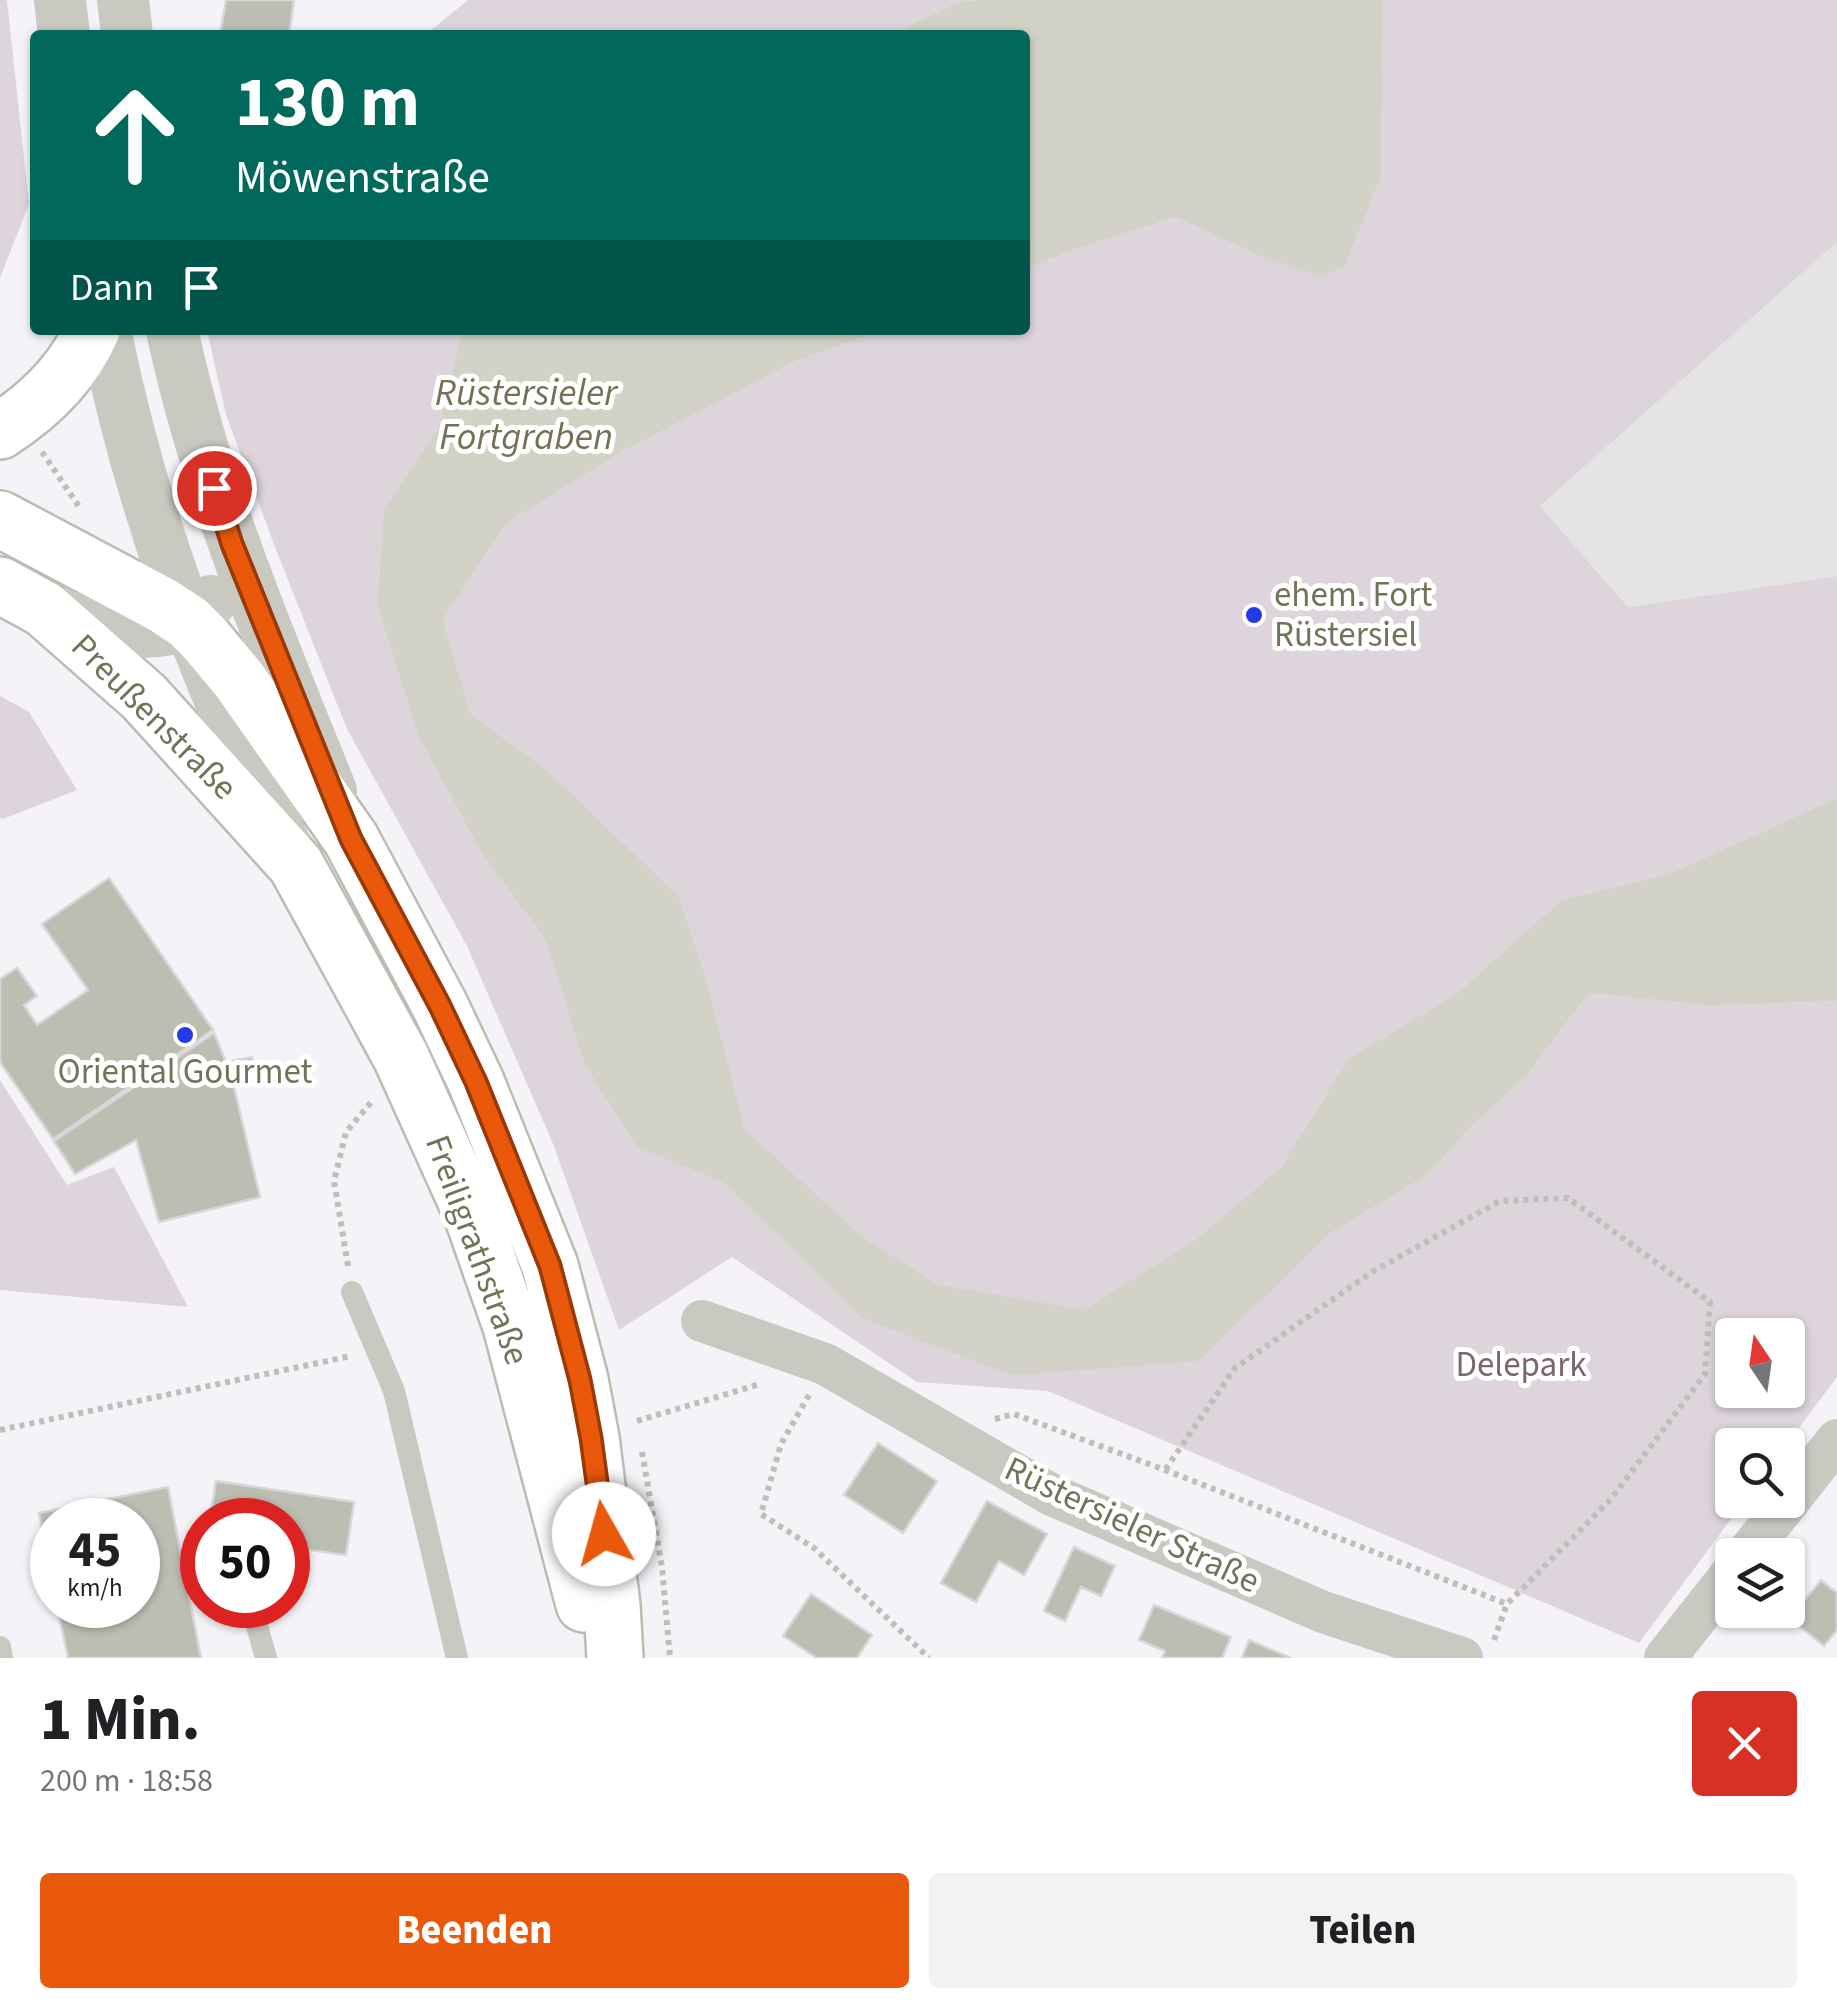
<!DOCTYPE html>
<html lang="de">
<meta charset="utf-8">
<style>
body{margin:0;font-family:"Source Sans 3",sans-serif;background:#f2f2f2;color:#202124;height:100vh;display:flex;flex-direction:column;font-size:38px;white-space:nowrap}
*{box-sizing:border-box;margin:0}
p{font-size:32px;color:#757577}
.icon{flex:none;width:55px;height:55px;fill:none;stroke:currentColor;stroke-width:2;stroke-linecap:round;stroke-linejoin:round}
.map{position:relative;height:1658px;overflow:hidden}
.details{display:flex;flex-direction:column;background:#fff;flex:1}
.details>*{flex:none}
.guide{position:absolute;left:30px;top:30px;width:1000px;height:305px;border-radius:10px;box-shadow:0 2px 8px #0004;background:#00695c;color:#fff;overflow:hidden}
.needle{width:65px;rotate:347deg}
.buttons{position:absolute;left:1715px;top:1318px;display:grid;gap:20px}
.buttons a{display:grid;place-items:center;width:90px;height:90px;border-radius:10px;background:#fff;box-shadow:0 2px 8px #0004;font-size:50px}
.speed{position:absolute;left:30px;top:1498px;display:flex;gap:20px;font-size:50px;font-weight:700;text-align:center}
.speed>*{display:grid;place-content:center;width:130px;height:130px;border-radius:50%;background:#fff;box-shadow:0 2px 8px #0004;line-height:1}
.speed small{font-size:25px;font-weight:400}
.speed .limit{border:15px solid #d22;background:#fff;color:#111}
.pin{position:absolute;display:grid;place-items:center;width:85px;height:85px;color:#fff;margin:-42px;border:5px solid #fff;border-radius:50%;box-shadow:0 2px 10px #0007}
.me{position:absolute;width:110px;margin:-55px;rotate:353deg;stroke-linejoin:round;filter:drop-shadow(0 0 8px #0008)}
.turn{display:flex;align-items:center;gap:35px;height:210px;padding:0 40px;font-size:45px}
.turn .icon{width:130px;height:130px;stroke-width:2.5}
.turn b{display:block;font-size:70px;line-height:85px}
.then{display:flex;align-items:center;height:95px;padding:0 40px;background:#0003;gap:20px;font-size:38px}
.round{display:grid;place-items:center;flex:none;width:105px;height:105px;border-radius:10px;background:#f2f2f2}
.headline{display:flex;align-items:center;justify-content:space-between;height:170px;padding:0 40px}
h1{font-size:60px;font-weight:800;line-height:75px}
.cta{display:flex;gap:20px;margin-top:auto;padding:20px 40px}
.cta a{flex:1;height:115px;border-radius:10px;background:#ea580c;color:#fff;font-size:40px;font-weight:800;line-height:115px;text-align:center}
.cta a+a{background:#f2f2f2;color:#202124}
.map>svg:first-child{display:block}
</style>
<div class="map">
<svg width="1837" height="1658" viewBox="0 0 1837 1658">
<rect width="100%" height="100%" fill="#f5f3f7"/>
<!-- built -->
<path fill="#e5e4e4" d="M 1837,242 L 1837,576 L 1628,607 L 1540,506 Z"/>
<!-- green -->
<path fill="#ded4dc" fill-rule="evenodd" d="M 0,0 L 7,0 L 29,204 L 0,278 Z
M 468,0 L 977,0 L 956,3 L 889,35 L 425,35 Z
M 1383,0 L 1837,0 L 1837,242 L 1540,506 L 1628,607 L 1837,576 L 1837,798 L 1666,875 L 1561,900 L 1456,994 L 1349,1058 L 1280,1168 L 1196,1241 L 1084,1311 L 939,1285 L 863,1237 L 745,1129 L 708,984 L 679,896 L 547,770 L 471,714 L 443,620 L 507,523 L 622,452 L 796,361 L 884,330 L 1025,330 L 1025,270 L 1070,251 L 1176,217 L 1257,255 L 1381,176 Z
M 207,330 L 462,330 L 439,426 L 384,510 L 377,606 L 419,738 L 482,854 L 545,939 L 584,1064 L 634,1145 L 726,1184 L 863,1318 L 1199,1361 L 1331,1233 L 1426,1176 L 1472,1126 L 1527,1075 L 1589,993 L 1710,1006 L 1837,1001 L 1837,1377 L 1786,1445 L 1732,1445 L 1732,1500 L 1745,1500 L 1639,1643 L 1048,1391 L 917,1382 L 732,1257 L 619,1330 L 554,1146 L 467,946 L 347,729 L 275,547 L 226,415 ZM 1732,1335 L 1788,1335 L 1788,1390 L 1732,1390 Z
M 0,696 L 29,712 L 77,790 L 3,819 L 0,818 Z
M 0,1080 L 67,1185 L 114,1167 L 188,1307 L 0,1290 Z"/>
<!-- water -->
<path fill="#d2d2c6" d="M 977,0 L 1383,0 L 1381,176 L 1344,267 L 1320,276 L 1257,255 L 1176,217 L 1070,251 L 1025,270 L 1025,35 L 889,35 L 956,3 Z
M 462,330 L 884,330 L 796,361 L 622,452 L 507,523 L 443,620 L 471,714 L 547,770 L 679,896 L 708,984 L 745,1129 L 863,1237 L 939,1285 L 1084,1310 L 1196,1240 L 1280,1168 L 1349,1058 L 1456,994 L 1561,900 L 1666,875 L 1837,798 L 1837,1001 L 1710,1006 L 1589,993 L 1527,1075 L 1472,1126 L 1426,1176 L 1331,1233 L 1199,1361 L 1011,1375 L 862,1318 L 726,1184 L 635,1146 L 584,1064 L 545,939 L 482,854 L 419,738 L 377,606 L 384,509 L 439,426 Z"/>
<!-- building -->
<path fill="#bdbeb2" stroke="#d7d6d8" stroke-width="2.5" d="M 226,0 L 294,0 L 289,35 L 220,35 Z
M 109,878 L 213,1030 L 53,1139 L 0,1062 L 0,979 L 17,968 L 37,996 L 24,1005 L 37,1025 L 88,990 L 42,924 Z
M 214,1033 L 226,1062 L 252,1057 L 256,1075 L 233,1083 L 260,1197 L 159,1222 L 136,1140 L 75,1174 L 54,1141 Z
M 878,1443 L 937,1481 L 903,1533 L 844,1495 Z
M 216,1481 L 354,1502 L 346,1555 L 288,1547 L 288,1520 L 210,1520 Z
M 168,1487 L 201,1658 L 68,1658 L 57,1605 L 138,1605 L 138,1520 L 52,1520 L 52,1580 L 39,1513 Z
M 987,1501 L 1047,1534 L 1024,1575 L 999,1561 L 976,1602 L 941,1583 Z
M 1074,1547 L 1115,1566 L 1101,1596 L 1081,1587 L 1065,1621 L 1044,1611 Z
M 1821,1580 L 1837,1593 L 1837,1630 L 1824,1646 L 1790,1619 Z
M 811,1594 L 872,1635 L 857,1658 L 817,1658 L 783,1636 Z
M 1154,1605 L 1231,1637 L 1222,1658 L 1162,1658 L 1165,1651 L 1139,1640 Z
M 1249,1640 L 1291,1658 L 1242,1658 Z"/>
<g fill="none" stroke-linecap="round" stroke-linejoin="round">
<defs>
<path id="secondary" d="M 0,431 C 39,406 73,373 92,330
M 0,519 L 162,605 L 188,622 L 204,638 L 239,680 L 351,839 L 440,1006 L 476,1082 L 550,1266 L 580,1380 L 591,1438 L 612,1605 L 615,1658
M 0,585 L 44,609 L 144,697 L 296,865 L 401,1057 L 471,1212 L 511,1326 L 584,1604"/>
</defs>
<!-- secondary casing -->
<use href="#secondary" stroke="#bbbcb2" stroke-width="60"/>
<!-- path -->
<path stroke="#bfbfb9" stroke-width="6" stroke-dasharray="5 5" stroke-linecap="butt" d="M 42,452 L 80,508
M 348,1266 L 334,1181 L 346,1132 L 373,1100
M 809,1395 L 781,1444 L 761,1514 L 814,1548 L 929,1658
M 995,1419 L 1014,1414 L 1165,1470 L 1507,1604 L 1611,1499 L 1705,1374 L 1710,1302 L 1568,1198 L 1500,1201 L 1372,1272 L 1235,1368 L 1165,1470
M 637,1421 L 760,1384
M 0,1430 L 351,1356
M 642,1452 L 662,1567 L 670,1658
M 1494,1640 L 1507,1604"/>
<!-- service -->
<path stroke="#c9c9c2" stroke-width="22" d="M 352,1292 L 394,1391 L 457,1658
M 251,1605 L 266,1658
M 0,1647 L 2,1658"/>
<!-- minor -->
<path stroke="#c9c9c2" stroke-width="42" d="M 702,1321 L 825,1364 L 1052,1495 L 1323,1612 L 1462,1658
M 1746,1555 L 1837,1440
M 1665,1658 L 1732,1573"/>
<!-- tertiary -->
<path stroke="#c9c9c2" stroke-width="52" d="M 60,0 L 64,35
M 123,0 L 127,35
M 105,330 C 142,513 203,674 284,842
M 172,330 C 206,490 270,640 331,791
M 44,609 C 89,623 141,644 187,623 C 197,618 204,609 211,601"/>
<!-- secondary -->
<use href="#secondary" stroke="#fff" stroke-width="55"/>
</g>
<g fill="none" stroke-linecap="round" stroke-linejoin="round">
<defs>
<path id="route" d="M 214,488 L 232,544 L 351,839 L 440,1006 L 476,1082 L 550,1266 L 580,1380 L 591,1438 L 604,1534"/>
</defs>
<!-- route casing -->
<use href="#route" stroke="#983908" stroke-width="25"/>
<!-- route -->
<use href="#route" stroke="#ea580c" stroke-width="18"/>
</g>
<!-- markers -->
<g fill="#223ae8" stroke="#fff" stroke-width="4">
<circle cx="1254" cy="615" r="10"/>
<circle cx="185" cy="1035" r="10"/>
</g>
<g text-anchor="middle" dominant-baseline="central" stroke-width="10" stroke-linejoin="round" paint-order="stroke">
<!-- poi labels -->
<g font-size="35" fill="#717458" stroke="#fff" text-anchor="start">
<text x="1274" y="595">ehem. Fort<tspan x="1274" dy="40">Rüstersiel</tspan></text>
<text x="185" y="1072" text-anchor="middle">Oriental Gourmet</text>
</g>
<!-- street labels -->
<g font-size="35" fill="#717458" stroke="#fff">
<text transform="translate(154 717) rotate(45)">Preußenstraße</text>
<text transform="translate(477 1250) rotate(70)">Freiligrathstraße</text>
<text transform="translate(1132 1525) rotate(25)">Rüstersieler Straße</text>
</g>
<!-- park labels -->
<g font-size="35" fill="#7c6471" stroke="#fff">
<text x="1521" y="1365">Delepark</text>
</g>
<!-- water labels -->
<g font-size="38" font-style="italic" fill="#747156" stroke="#fff">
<text x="526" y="393">Rüstersieler<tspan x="526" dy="44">Fortgraben</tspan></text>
</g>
</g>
</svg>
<div class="buttons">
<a><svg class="needle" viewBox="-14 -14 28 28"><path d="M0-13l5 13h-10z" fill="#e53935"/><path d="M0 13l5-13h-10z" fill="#757577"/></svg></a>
<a><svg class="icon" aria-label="search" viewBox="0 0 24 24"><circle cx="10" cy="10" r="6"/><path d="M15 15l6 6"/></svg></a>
<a><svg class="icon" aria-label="layers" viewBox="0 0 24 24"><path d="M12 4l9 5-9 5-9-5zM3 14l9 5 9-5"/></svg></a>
</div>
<div class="speed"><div>45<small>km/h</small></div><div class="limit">50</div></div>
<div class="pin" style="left:214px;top:488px;background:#d93025"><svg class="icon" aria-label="arrive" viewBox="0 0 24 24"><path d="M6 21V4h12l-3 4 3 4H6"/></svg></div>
<svg class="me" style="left:604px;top:1534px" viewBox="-20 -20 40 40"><circle r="19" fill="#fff"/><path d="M0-13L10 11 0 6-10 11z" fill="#ea580c"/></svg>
<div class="guide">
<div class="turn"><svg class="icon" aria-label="ahead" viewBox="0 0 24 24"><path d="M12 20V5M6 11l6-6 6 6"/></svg><div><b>130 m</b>Möwenstraße</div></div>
<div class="then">Dann<svg class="icon" aria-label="arrive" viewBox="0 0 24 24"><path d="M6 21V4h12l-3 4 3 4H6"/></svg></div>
</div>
</div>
<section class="details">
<div class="headline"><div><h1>1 Min.</h1><p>200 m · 18:58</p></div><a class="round" style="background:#d93025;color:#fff"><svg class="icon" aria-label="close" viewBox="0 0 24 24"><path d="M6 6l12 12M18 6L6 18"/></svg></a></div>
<div class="cta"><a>Beenden</a><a>Teilen</a></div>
</section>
